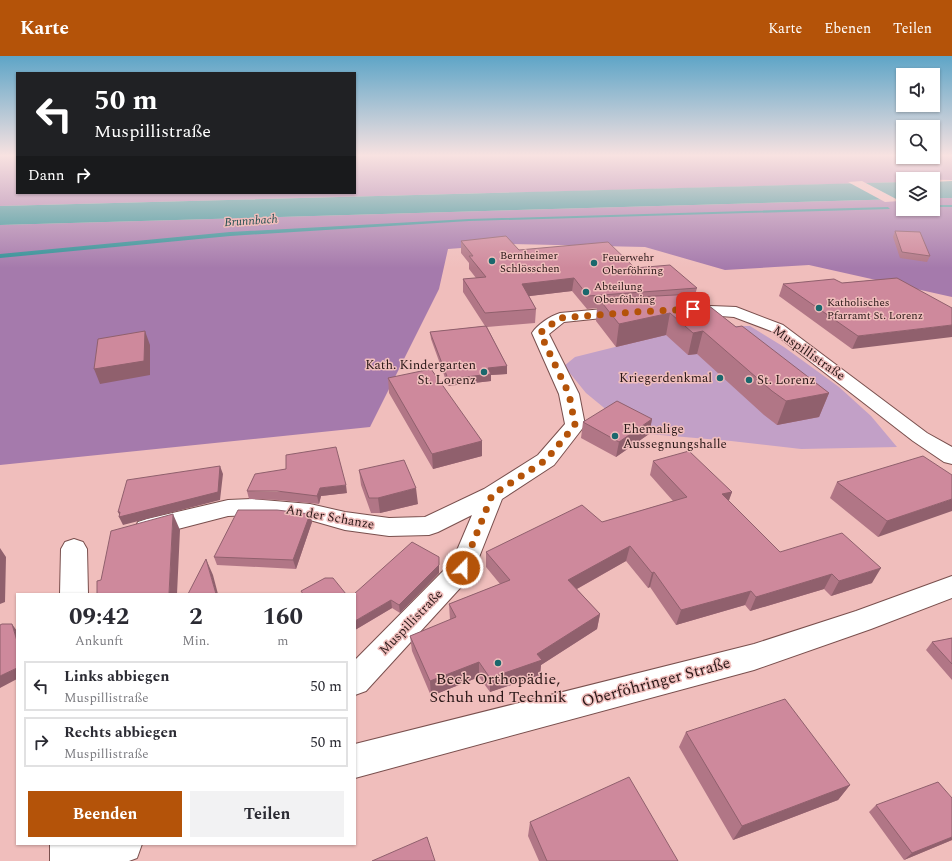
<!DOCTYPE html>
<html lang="de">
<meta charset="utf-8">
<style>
body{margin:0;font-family:Spectral,serif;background:#f2f2f3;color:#2b2b33;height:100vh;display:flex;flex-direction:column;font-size:15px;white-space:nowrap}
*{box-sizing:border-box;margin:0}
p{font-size:13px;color:#7c7c81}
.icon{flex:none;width:22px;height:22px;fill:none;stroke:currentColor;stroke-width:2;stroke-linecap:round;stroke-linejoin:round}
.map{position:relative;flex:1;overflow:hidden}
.side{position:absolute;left:16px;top:537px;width:340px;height:252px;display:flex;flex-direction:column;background:#fff;border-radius:0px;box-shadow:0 1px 3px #0004}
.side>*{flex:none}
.hud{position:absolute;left:16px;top:16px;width:340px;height:122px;border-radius:0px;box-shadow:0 1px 3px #0004;background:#202124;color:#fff;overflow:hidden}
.fabs{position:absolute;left:896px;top:12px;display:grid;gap:8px}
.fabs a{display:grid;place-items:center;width:44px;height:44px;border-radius:0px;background:#fff;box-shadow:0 1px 3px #0004;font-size:20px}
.pin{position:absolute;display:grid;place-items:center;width:34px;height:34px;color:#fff;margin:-17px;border-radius:8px;box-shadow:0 2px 6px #0006}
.me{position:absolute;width:44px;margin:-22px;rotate:22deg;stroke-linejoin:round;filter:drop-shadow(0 0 3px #0008)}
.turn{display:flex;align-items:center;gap:14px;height:84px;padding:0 12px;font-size:18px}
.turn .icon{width:52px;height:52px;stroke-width:2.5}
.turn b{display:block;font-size:28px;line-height:34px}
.then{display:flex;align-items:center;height:38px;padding:0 12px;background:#0003;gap:8px;font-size:15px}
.eta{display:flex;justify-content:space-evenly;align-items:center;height:68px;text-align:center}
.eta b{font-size:24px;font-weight:700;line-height:28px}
.button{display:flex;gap:8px;margin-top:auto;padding:8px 12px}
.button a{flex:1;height:46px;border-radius:0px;background:#b45309;color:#fff;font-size:16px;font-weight:700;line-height:46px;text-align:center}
.button a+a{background:#f2f2f3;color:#2b2b33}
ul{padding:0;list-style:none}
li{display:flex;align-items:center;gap:12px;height:50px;margin:0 8px 6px;padding:0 4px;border:2px solid #e1e1e2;border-radius:0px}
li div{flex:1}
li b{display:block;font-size:15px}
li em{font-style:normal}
header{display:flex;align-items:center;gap:24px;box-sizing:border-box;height:56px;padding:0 20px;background:#b45309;color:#fff}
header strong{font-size:19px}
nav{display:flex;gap:22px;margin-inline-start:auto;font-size:14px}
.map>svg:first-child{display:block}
</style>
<header>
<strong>Karte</strong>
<nav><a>Karte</a><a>Ebenen</a><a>Teilen</a></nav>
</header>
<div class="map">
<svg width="952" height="805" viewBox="0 0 952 805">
<rect width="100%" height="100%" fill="#f0bebc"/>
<!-- green -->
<path fill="#c2a0c7" d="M 714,270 L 750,270 L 784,291 L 839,331 L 871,360 L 897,391 L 801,393 L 731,385 L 649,378 L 614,360 L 586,337 L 564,310 L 575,301 L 679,275 Z"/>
<!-- forest -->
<path fill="#a57aac" d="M 0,99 L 17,99 L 17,137 L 355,137 L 355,99 L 903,99 L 903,101 L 933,101 L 933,99 L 952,99 L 952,124 L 903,123 L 903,126 L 838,128 L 0,150 Z
M 933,142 L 952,142 L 952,241 L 809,209 L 725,214 L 645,191 L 512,188 L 448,193 L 439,233 L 370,371 L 0,409 L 0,169 L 903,143 L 903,153 L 933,153 Z"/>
<!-- water -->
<path fill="#2f8f96" d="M 952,125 L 952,142 L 933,142 L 933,126 Z
M 903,126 L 903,143 L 0,169 L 0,150 Z"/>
<!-- pier -->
<path fill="#f0bebc" d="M 862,125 L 900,145 L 885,146 L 848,126 Z"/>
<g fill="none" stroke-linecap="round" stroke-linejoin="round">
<!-- stream -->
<path fill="#2f8f96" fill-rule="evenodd" d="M 933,149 L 952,149 L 952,151 L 933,151 Z
M 888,151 L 890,153 L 469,165 L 230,180 L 0,202 L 0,198 L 230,176 L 469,163 Z"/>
<defs>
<path id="minor" d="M 686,249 L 736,251 L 783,269 L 927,377 L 952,391 L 952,408 L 944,406 L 913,385 L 771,275 L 734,261 L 680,257 L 678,254 L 680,251 Z
M 625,251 L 631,253 L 633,256 L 631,259 L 564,266 L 549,278 L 579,338 L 585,369 L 554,409 L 502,443 L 472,519 L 366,635 L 355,639 L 355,604 L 452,506 L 472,459 L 438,476 L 429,479 L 389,480 L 345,474 L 310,464 L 252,459 L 228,460 L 147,481 L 138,478 L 135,472 L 138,466 L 147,463 L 228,444 L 252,443 L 310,448 L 345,456 L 389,462 L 425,461 L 484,433 L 538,399 L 565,368 L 559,338 L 532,277 C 537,269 550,260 560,257 Z
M 74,483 L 83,486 L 87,493 L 88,538 L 60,538 L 61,493 L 65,486 Z
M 50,788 L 88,788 L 90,805 L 50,805 Z"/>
<path id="secondary" d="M 952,520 L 952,542 L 871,573 L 754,614 L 355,722 L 355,688 L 754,588 L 856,555 Z
M 76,788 L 142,788 L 137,802 L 129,805 L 62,805 L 68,791 Z"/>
</defs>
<!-- minor casing -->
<use href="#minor" stroke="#794f4d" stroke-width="2"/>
<!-- secondary casing -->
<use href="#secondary" stroke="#794f4d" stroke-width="2"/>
<!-- minor -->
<use href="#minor" fill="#fff" fill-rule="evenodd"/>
<!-- secondary -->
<use href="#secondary" fill="#fff" fill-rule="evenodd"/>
</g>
<!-- wall -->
<path fill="#b17686" d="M 895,175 L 930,200 L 927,206 L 900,202 L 893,181 Z
M 461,185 L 635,212 L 697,232 L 695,239 L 736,271 L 829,337 L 819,361 L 777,369 L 764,359 L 697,298 L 688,299 L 666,279 L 616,291 L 596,265 L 597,252 L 587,253 L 572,235 L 529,240 L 536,253 L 535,267 L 487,271 L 507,310 L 507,318 L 491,319 L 491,325 L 448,330 L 431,283 L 430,276 L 485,270 L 463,236 L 463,223 L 476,222 L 469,213 L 469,207 L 461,197 Z
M 897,222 L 852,293 L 779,240 L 783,228 L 842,227 Z
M 388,322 L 482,385 L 482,400 L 433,413 L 389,337 Z
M 652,363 L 649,378 L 616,401 L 581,382 L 583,366 Z
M 653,405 L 732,436 L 728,445 L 780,496 L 872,527 L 831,540 L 824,533 L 750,555 L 745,549 L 676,569 L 650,531 L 648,532 L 626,505 L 577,533 L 600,558 L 597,573 L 541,609 L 540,619 L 490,636 L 479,621 L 431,640 L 412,595 L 410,580 L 450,564 L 449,548 L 500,528 L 486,511 L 486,496 L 602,466 L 673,445 L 650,419 Z
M 359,414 L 418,448 L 380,457 L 371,457 L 361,429 Z
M 952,419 L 878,481 L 830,442 L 837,426 Z
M 247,435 L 347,437 L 321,440 L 319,448 L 279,444 L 249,443 Z
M 310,458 L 312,466 L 296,513 L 217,509 L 214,501 Z
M 439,501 L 439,517 L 400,557 L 392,552 L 355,574 Z
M 952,582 L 952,624 L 926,594 L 932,586 Z
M 686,676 L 850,729 L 838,744 L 733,784 L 679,691 Z
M 876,749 L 952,784 L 904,804 L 869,756 Z
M 530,766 L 678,805 L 539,805 L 528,780 Z"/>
<!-- shaded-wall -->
<path fill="#90606d" d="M 574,222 L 572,235 L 522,241 L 522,228 Z
M 670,257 L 666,279 L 616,291 L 619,268 Z
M 952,269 L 952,281 L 852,293 L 858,280 Z
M 145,275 L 150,289 L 150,319 L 100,328 L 94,313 Z
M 703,275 L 697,298 L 688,299 L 693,277 Z
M 507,310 L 507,318 L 491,319 L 491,325 L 448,330 L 448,323 L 488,312 Z
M 829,337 L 819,361 L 777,369 L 786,345 Z
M 652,363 L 649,378 L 616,401 L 619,386 Z
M 482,385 L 482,400 L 433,413 L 432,398 Z
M 220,410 L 223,418 L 220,444 L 123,469 L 119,461 L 120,460 L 118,456 Z
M 346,429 L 347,437 L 321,440 L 319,448 L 317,440 L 320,432 Z
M 416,432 L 418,448 L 380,457 L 378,442 Z
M 732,436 L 727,450 L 722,438 Z
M 952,443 L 952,455 L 878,481 L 887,465 Z
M 173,458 L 180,474 L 177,538 L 169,538 Z
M 310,458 L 312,466 L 296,513 L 293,504 Z
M 630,490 L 626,505 L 566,539 L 568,524 Z
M 0,492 L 6,501 L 5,546 L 0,548 Z
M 439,501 L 439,517 L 400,557 L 399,549 Z
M 206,503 L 213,519 L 218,538 L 216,538 Z
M 881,512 L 872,527 L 831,540 L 839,525 Z
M 654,516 L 650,531 L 648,532 L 652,517 Z
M 832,518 L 824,533 L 750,555 L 756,541 Z
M 751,535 L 745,549 L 676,569 L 681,554 Z
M 391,544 L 392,552 L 355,574 L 355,565 Z
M 600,558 L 597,573 L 541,609 L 540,619 L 490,636 L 490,622 L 537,598 Z
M 12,568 L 17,575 L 17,585 Z
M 479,606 L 479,621 L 431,640 L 430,625 Z
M 17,612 L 17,623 L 0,632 L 0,620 Z
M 850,729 L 838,744 L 733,784 L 742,770 Z
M 952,781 L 952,784 L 904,804 L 912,797 Z"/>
<!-- building -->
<path fill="#ce899c" stroke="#90606d" d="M 895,175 L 920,176 L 930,200 L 902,196 Z
M 506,180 L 519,194 L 608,186 L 635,212 L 670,209 L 697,232 L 588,240 L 574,222 L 522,228 L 536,253 L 485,257 L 463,223 L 486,221 L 469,200 L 473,200 L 461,185 Z
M 897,222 L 952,252 L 952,269 L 858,280 L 783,228 L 834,223 L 842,227 Z
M 694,238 L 736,271 L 742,270 L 829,337 L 786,345 L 772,335 L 703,275 L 693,277 L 670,257 L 619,268 L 599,243 Z
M 486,270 L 507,310 L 488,312 L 491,318 L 448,323 L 430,276 Z
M 145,275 L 144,305 L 94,313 L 98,283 Z
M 431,313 L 482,385 L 432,398 L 388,322 Z
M 617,345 L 652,363 L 619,386 L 583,366 Z
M 336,391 L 346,429 L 320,432 L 317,440 L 277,435 L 247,435 L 255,418 L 286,413 L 286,399 Z
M 689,395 L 732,436 L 722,438 L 780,496 L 842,477 L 881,512 L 839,525 L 832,518 L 756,541 L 751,535 L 681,554 L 654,516 L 652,517 L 630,490 L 568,524 L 600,558 L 537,598 L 542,604 L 490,622 L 479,606 L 430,625 L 410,580 L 456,561 L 449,548 L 510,524 L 486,496 L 582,449 L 602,466 L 687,441 L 653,405 Z
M 923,400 L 952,419 L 952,443 L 887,465 L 837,426 Z
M 404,404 L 416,432 L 378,442 L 369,442 L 359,414 Z
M 220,410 L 218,436 L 119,461 L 120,456 L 118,456 L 127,424 Z
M 238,454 L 277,454 L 310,458 L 293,504 L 214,501 Z
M 173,458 L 169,538 L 97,538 L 97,525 L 101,524 L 111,475 Z
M 412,486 L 439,501 L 439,509 L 399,549 L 391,544 L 355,565 L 355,538 L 354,538 Z
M 206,503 L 216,538 L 188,538 Z
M 325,522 L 333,522 L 346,538 L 303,538 L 301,535 Z
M 2,568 L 12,568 L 17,585 L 17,612 L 0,620 L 0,569 Z
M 952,582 L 952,608 L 932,586 Z
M 785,643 L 850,729 L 742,770 L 686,676 Z
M 629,721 L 678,805 L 547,805 L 530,766 Z
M 938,726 L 952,742 L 952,781 L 912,797 L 876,749 Z
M 427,781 L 435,805 L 372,805 Z"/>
<!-- sky -->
<linearGradient id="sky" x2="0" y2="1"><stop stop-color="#5ea5c7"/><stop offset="0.47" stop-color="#f8e2e1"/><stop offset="1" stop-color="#f8e2e1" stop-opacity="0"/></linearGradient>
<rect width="952" height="212" fill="url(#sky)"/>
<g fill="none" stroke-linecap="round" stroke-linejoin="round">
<!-- route -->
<path stroke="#b45309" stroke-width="7" stroke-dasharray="0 12.6" d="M 463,512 L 492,439 L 546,404 L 575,369 L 569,338 L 540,277 L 560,262 L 634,256 L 693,253"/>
</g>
<!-- markers -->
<g fill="#1a686d" stroke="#f0bebc" stroke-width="1.5">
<circle cx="492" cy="205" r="4"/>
<circle cx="594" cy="207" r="4"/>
<circle cx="586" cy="236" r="4"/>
<circle cx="819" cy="252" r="4"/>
<circle cx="484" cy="316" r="4"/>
<circle cx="720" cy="322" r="4"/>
<circle cx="749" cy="324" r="4"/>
<circle cx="615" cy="380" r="4"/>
<circle cx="498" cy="607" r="4"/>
</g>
<g text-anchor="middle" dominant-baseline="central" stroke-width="3" stroke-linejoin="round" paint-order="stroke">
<!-- far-poi labels -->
<g font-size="11" fill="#291717" stroke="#f0bebc" text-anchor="start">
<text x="500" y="199">Bernheimer<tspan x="500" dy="13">Schlösschen</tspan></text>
<text x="602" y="201">Feuerwehr<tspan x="602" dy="13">Oberföhring</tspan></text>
<text x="594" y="230">Abteilung<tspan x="594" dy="13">Oberföhring</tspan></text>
<text x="827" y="246">Katholisches<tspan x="827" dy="13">Pfarramt St. Lorenz</tspan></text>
</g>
<!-- far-water labels -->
<g font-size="12" font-style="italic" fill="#254f52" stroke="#f0bebc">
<text transform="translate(251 165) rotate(-4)">Brunnbach</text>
</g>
<!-- street labels -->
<g font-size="13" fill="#291717" stroke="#f0bebc">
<text transform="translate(809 297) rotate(35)">Muspillistraße</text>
<text transform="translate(330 461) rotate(10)">An der Schanze</text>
<text transform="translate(411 566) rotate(-46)">Muspillistraße</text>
</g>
<!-- poi labels -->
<g font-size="13" fill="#291717" stroke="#f0bebc" text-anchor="end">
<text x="476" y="309">Kath. Kindergarten<tspan x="476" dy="15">St. Lorenz</tspan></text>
<text x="712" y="322">Kriegerdenkmal</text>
<text x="757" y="324" text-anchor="start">St. Lorenz</text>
<text x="623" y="373" text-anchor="start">Ehemalige<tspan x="623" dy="15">Aussegnungshalle</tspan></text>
</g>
<!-- near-poi labels -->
<g font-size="16" fill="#291717" stroke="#f0bebc">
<text x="498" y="623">Beck Orthopädie,<tspan x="498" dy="18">Schuh und Technik</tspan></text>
</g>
<!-- near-street labels -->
<g font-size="16" fill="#291717" stroke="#f0bebc">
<text transform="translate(656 626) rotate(-15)">Oberföhringer Straße</text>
</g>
</g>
</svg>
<div class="fabs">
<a><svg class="icon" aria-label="sound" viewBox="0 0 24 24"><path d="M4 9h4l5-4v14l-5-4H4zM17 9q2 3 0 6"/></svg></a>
<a><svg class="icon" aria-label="search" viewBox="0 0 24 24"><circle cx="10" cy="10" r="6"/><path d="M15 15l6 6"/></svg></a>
<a><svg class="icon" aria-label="layers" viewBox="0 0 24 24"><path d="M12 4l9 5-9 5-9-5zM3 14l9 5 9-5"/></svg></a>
</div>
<div class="pin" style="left:693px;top:253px;background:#d93025"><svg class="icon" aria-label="arrive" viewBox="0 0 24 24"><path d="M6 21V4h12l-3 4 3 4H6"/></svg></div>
<svg class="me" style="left:463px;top:512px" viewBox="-20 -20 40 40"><circle r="17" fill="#b45309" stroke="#fff" stroke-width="3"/><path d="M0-11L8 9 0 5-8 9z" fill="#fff"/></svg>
<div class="hud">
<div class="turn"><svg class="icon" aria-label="left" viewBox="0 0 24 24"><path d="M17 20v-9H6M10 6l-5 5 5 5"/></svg><div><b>50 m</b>Muspillistraße</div></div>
<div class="then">Dann<svg class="icon" aria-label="right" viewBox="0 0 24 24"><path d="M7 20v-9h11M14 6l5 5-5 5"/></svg></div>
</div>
<section class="side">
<div class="eta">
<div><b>09:42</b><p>Ankunft</p></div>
<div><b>2</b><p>Min.</p></div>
<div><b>160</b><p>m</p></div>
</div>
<ul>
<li><svg class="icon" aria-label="left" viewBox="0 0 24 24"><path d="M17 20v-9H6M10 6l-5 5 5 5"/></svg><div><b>Links abbiegen</b><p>Muspillistraße</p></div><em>50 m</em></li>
<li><svg class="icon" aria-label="right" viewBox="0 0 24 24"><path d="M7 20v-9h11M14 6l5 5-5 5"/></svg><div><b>Rechts abbiegen</b><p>Muspillistraße</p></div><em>50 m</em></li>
</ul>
<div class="button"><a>Beenden</a><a>Teilen</a></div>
</section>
</div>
